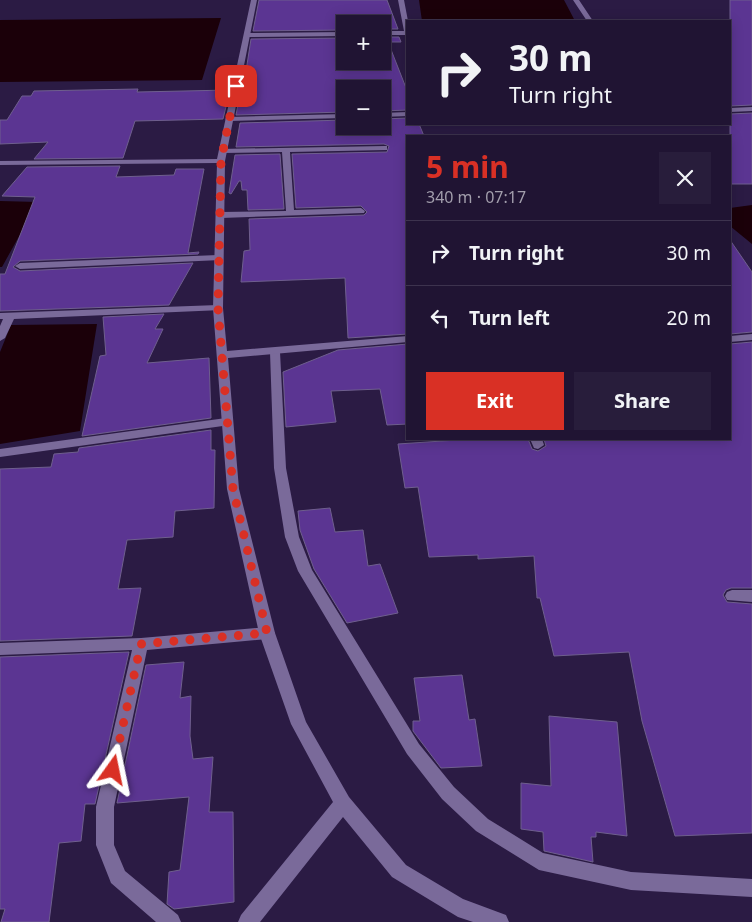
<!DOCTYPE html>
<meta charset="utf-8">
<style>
body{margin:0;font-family:"Noto Sans",sans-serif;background:#281d3b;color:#f1f3f6;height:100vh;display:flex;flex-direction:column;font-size:19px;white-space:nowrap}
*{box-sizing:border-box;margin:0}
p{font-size:16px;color:#a29eac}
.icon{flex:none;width:28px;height:28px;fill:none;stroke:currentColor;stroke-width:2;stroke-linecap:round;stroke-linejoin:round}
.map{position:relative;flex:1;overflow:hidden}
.details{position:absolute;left:406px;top:135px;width:325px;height:305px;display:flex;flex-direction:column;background:#201433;border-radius:0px;box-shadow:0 2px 12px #0003,0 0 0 1px #3d334e}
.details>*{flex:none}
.hud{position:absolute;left:406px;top:20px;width:325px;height:105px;border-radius:0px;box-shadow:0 2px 12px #0003,0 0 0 1px #3d334e;background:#201433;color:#f1f3f6;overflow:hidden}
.tools{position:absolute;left:336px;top:15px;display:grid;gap:10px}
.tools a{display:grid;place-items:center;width:55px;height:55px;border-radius:0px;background:#201433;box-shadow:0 2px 12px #0003,0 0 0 1px #3d334e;font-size:25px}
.pin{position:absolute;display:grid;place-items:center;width:42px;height:42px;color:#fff;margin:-21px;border-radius:10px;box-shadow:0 2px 8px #0006}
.me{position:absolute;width:55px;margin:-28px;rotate:12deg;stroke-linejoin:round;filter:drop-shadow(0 0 4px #0008)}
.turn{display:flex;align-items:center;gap:18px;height:105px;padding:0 20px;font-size:22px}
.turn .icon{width:65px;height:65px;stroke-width:2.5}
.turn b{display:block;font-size:35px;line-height:42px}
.round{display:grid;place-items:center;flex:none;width:52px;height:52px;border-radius:0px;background:#281d3b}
.headline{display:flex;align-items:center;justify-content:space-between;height:85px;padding:0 20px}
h1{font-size:30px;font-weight:700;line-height:38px;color:#d93025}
.cta{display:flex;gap:10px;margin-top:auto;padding:10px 20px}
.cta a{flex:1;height:58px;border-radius:0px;background:#d93025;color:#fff;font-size:20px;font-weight:700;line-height:58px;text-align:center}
.cta a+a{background:#281d3b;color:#f1f3f6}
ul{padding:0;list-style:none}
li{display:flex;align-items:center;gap:15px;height:65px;padding:0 20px;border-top:1px solid #3d334e}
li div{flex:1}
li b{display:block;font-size:19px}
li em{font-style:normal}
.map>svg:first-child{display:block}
</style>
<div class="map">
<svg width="752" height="922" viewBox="0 0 752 922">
<rect width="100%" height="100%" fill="#2b1b44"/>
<!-- water -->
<path fill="#1b0009" d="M 419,0 L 564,0 L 575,21 L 422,21 Z
M 221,18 L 202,80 L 0,82 L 0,20 Z
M 0,201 L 38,202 L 2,267 L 0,267 Z
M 752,205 L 752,244 L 730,226 L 730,208 Z
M 97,324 L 80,431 L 0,444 L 0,352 L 11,325 Z"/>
<!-- building -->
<path fill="#5b3592" stroke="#6f5f8e" d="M 259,0 L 387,0 L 398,29 L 382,29 L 382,24 L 345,24 L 345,30 L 253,31 Z
M 730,0 L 752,0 L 752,105 L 730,106 Z
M 382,37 L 399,37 L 401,42 L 388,42 L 408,93 L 408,110 L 382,111 L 382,89 L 345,89 L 345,112 L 236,115 L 241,89 L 244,84 L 251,39 L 345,38 L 345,61 L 382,61 Z
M 138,89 L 137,92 L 230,90 L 223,119 L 135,121 L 123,158 L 34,159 L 48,142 L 0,144 L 0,120 L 7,120 L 22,96 L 31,96 L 34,91 Z
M 752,113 L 752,184 L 730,184 L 730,114 Z
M 408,118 L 408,124 L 419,124 L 424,136 L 408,136 L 408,334 L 348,338 L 345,278 L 241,282 L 244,251 L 250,250 L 249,219 L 364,215 L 367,212 L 361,206 L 296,208 L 292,154 L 387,152 L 389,146 L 384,144 L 236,147 L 240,123 L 345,120 L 345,126 L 382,126 L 382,119 Z
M 280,154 L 284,209 L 248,210 L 247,190 L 242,190 L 241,181 L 239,181 L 231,194 L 229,193 L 235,155 Z
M 120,166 L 116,177 L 174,175 L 176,169 L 204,169 L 188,253 L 199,252 L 198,254 L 20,261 L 13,267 L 20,271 L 193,263 L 169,305 L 0,311 L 0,274 L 5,274 L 35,197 L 2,196 L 27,167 Z
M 730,240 L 752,272 L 752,332 L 730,334 Z
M 164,314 L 155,329 L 163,329 L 147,363 L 209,358 L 211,418 L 82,436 L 100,356 L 106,355 L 103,317 Z
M 752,342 L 752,588 L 731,588 L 726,590 L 723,595 L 727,602 L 752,604 L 752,833 L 675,836 L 642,721 L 629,652 L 554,656 L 540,598 L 537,598 L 534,556 L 478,559 L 478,555 L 429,557 L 418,487 L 405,488 L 398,444 L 472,439 L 528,439 L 532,449 L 538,451 L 546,446 L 544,439 L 730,439 L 730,344 Z
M 408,344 L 408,424 L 387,425 L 380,389 L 331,391 L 336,422 L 286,427 L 283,372 L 338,350 Z
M 211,430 L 211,450 L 215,450 L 214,508 L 175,511 L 173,537 L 127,540 L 118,589 L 141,588 L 132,636 L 0,641 L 0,469 L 51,467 L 54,454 L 78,452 L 79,448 Z
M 330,508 L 335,532 L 363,530 L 368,566 L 380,564 L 398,613 L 347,623 L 314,569 L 300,530 L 298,511 Z
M 129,652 L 95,804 L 85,804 L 81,841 L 59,843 L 49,922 L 1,922 L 5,909 L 0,909 L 0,657 Z
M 184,662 L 180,698 L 191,696 L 190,736 L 193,759 L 213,757 L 209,812 L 233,812 L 234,902 L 174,909 L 167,904 L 169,872 L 180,870 L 189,797 L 117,803 L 146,665 Z
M 462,675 L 469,720 L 475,719 L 482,766 L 441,768 L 413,731 L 413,721 L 420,721 L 414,678 Z
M 549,716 L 617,722 L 627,836 L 596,832 L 596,837 L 591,837 L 593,862 L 544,851 L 543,832 L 521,829 L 521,783 L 551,786 Z"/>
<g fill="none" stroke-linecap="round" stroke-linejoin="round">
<!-- minor -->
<path fill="#7a6a9a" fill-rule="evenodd" d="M 398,0 L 404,0 L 408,21 L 408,38 L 405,35 L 382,35 L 382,31 L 404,31 Z
M 573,0 L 579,0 L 593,21 L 587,21 Z
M 345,32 L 345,36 L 247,37 L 244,35 L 247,33 Z
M 752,107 L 752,111 L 730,112 L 730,108 Z
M 408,112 L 408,116 L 382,117 L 382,113 Z
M 345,114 L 345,118 L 229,121 L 225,119 L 229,117 Z
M 384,146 L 387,146 L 387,150 L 290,152 L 294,210 L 361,208 L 365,211 L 364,213 L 221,218 L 217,215 L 221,212 L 286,211 L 282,152 L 223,153 L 220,153 L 220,149 Z
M 218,255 L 223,258 L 221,260 L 20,269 L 15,266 L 20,263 Z
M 218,305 L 223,308 L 222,310 L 14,319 L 5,338 L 0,341 L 0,326 L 3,319 L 0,319 L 0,313 Z
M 275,349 L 280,352 L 286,468 L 299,537 L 312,570 L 419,744 L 454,787 L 488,819 L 543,853 L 631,872 L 752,879 L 752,897 L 631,890 L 539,870 L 476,831 L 442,799 L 407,754 L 298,571 L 285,537 L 274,468 L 270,352 Z
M 226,418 L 232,422 L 230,425 L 0,457 L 0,449 Z
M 530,439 L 542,439 L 544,445 L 538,449 L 534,448 Z
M 732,590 L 752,590 L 752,602 L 727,600 L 725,596 L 727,592 Z
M 267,627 L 272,629 L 275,633 L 272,637 L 267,639 L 147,650 L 114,807 L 114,845 L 125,871 L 178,915 L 181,922 L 156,922 L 111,883 L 96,845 L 96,807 L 132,650 L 0,655 L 0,643 L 141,638 Z"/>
<!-- tertiary -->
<path fill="#7a6a9a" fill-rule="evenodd" d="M 251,0 L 257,0 L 225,161 L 223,308 L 227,351 L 408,336 L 408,342 L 228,358 L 239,489 L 275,633 L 306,722 L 349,797 L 406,865 L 463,899 L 506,915 L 509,922 L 473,922 L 458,917 L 392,877 L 343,817 L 260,922 L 238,922 L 241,915 L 333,802 L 291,724 L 259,633 L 227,489 L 213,308 L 217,163 L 0,165 L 0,161 L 217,159 Z
M 752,334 L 752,340 L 730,342 L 730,336 Z"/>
</g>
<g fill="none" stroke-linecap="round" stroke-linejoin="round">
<!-- route -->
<path stroke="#d93025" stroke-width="9" stroke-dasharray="0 16.2" d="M 113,770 L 141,644 L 267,633 L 233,489 L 218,308 L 221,161 L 236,86"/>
</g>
</svg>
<div class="tools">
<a>+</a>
<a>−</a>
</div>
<div class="pin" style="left:236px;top:86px;background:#d93025"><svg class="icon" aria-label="arrive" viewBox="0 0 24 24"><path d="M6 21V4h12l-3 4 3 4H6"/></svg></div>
<svg class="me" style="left:113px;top:770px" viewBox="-20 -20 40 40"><path d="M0-17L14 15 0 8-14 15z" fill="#d93025" stroke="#fff" stroke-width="4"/></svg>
<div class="hud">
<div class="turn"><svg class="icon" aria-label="right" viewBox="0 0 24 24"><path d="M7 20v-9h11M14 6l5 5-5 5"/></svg><div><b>30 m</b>Turn right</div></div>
</div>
<section class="details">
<div class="headline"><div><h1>5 min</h1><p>340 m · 07:17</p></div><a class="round"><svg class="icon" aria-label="close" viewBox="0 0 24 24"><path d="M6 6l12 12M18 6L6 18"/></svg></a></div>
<ul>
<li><svg class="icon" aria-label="right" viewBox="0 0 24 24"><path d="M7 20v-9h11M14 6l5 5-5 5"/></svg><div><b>Turn right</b></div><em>30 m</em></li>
<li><svg class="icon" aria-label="left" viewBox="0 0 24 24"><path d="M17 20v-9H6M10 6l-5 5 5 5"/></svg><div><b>Turn left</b></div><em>20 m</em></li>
</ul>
<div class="cta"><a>Exit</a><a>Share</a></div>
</section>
</div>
